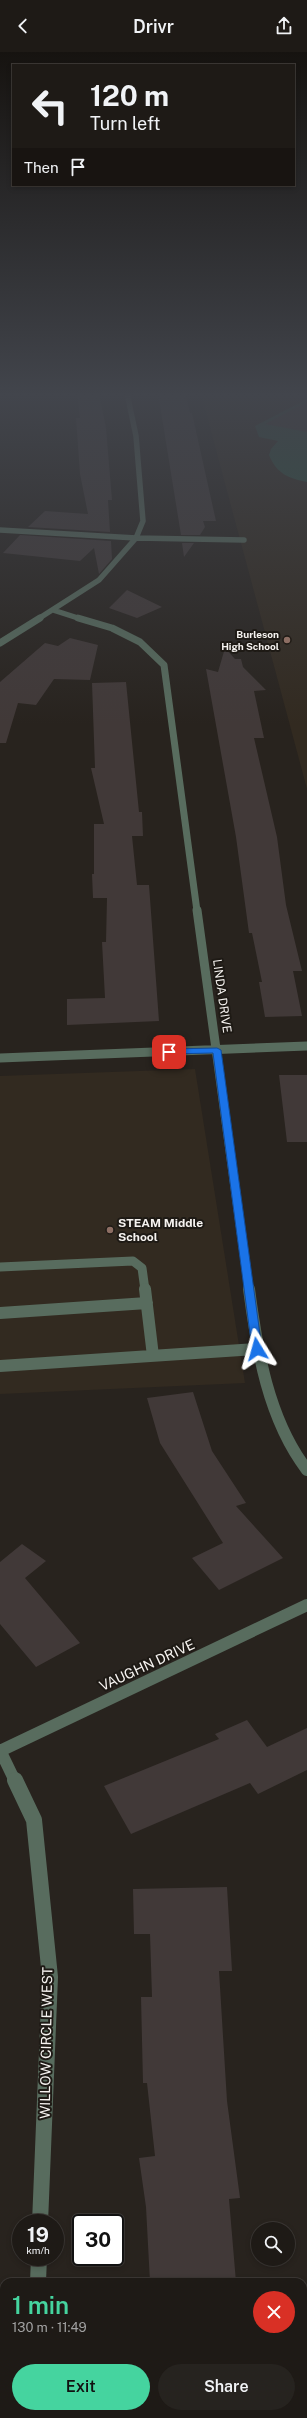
<!DOCTYPE html>
<meta charset="utf-8">
<style>
body{margin:0;font-family:"Public Sans",sans-serif;background:#26231f;color:#f1f3f6;height:100vh;display:flex;flex-direction:column;font-size:15px;white-space:nowrap}
*{box-sizing:border-box;margin:0}
p{font-size:13px;color:#a1a1a1}
.icon{flex:none;width:22px;height:22px;fill:none;stroke:currentColor;stroke-width:2;stroke-linecap:round;stroke-linejoin:round}
.map{position:relative;flex:1;overflow:hidden}
.panel{position:absolute;left:0px;top:2226px;width:307px;height:140px;display:flex;flex-direction:column;background:#1e1a16;border-radius:12px 12px 0 0;box-shadow:0 2px 6px #0003,0 0 0 1px #3c3835}
.panel>*{flex:none}
.banner{position:absolute;left:12px;top:12px;width:283px;height:122px;border-radius:0px;box-shadow:0 2px 6px #0003,0 0 0 1px #3c3835;background:#1e1a16;color:#f1f3f6;overflow:hidden}
.fabs{position:absolute;left:251px;top:2170px;display:grid;gap:8px}
.fabs a{display:grid;place-items:center;width:44px;height:44px;border-radius:50%;background:#1e1a16;box-shadow:0 2px 6px #0003,0 0 0 1px #3c3835;font-size:20px}
.speed{position:absolute;left:12px;top:2162px;display:flex;gap:8px;font-size:20px;font-weight:700;text-align:center}
.speed>*{display:grid;place-content:center;width:52px;height:52px;border-radius:50%;background:#1e1a16;box-shadow:0 2px 6px #0003,0 0 0 1px #3c3835;line-height:1}
.speed small{font-size:10px;font-weight:400}
.speed .limit{border:2px solid #111;border-radius:6px;background:#fff;color:#111}
.pin{position:absolute;display:grid;place-items:center;width:34px;height:34px;color:#fff;margin:-17px;border-radius:8px;box-shadow:0 2px 6px #0006}
.me{position:absolute;width:44px;margin:-22px;rotate:352deg;stroke-linejoin:round;filter:drop-shadow(0 0 3px #0008)}
.turn{display:flex;align-items:center;gap:14px;height:84px;padding:0 12px;font-size:18px}
.turn .icon{width:52px;height:52px;stroke-width:2.5}
.turn b{display:block;font-size:28px;line-height:34px}
.then{display:flex;align-items:center;height:38px;padding:0 12px;background:#0003;gap:8px;font-size:15px}
.round{display:grid;place-items:center;flex:none;width:42px;height:42px;border-radius:21px;background:#26231f}
.overview{display:flex;align-items:center;justify-content:space-between;height:68px;padding:0 12px}
h1{font-size:24px;font-weight:600;line-height:30px;color:#45d49f}
.cta{display:flex;gap:8px;margin-top:auto;padding:8px 12px}
.cta a{flex:1;height:46px;border-radius:24px;background:#45d49f;color:#111;font-size:16px;font-weight:600;line-height:46px;text-align:center}
.cta a+a{background:#26231f;color:#f1f3f6}
header{display:flex;justify-content:space-between;align-items:center;height:52px;padding:0 12px;background:#1e1a16;font-size:18px;font-weight:600}
.map>svg:first-child{display:block}
</style>
<header><svg class="icon" aria-label="back" viewBox="0 0 24 24"><path d="M15 5l-7 7 7 7"/></svg>Drivr<svg class="icon" aria-label="share" viewBox="0 0 24 24"><path d="M12 15V3M7 8l5-5 5 5M5 13v7h14v-7"/></svg></header>
<div class="map">
<svg width="307" height="2366" viewBox="0 0 307 2366">
<rect width="100%" height="100%" fill="#28231e"/>
<!-- built -->
<path fill="#322a20" d="M 201,341 L 307,341 L 307,737 L 227,439 Z
M 195,1017 L 245,1331 L 0,1342 L 0,1024 Z"/>
<!-- green -->
<path fill="#2b5342" d="M 307,347 L 307,430 C 288,426 277,422 269,403 L 271,397 L 278,389 L 259,385 L 255,374 Z"/>
<!-- building -->
<path fill="#413938" d="M 77,341 L 99,341 L 106,376 L 112,448 L 108,448 L 110,480 L 28,475 L 45,459 L 88,462 L 80,422 L 76,366 L 80,366 Z
M 158,341 L 185,341 L 190,361 L 192,361 L 216,469 L 203,469 L 205,475 L 200,483 L 181,483 Z
M 307,350 L 307,380 L 265,372 Z
M 20,483 L 111,489 L 112,507 L 99,522 L 94,496 L 80,509 L 3,501 Z
M 182,491 L 194,491 L 184,505 Z
M 127,538 L 162,555 L 137,566 L 109,556 Z
M 70,586 L 98,593 L 90,628 L 54,627 L 36,653 L 18,651 L 6,691 L 0,691 L 0,630 L 45,591 L 58,594 Z
M 225,596 L 235,607 L 241,607 L 243,615 L 266,638 L 254,639 L 264,686 L 254,686 L 277,785 L 286,853 L 302,919 L 293,919 L 302,964 L 265,965 L 259,930 L 262,930 L 252,881 L 249,881 L 236,785 L 206,617 L 218,620 Z
M 126,630 L 139,760 L 142,760 L 143,784 L 132,784 L 137,833 L 149,833 L 159,969 L 67,973 L 67,947 L 105,946 L 102,890 L 106,890 L 107,846 L 93,846 L 92,822 L 94,822 L 94,772 L 104,772 L 91,716 L 95,716 L 92,631 Z
M 279,1023 L 307,1023 L 307,1090 L 287,1090 Z
M 193,1340 L 212,1399 L 246,1451 L 236,1454 L 283,1506 L 219,1538 L 192,1506 L 223,1491 L 160,1391 L 147,1346 Z
M 22,1492 L 46,1509 L 25,1526 L 80,1591 L 36,1615 L 0,1572 L 0,1510 Z
M 247,1668 L 267,1695 L 307,1676 L 307,1718 L 258,1742 L 250,1731 L 131,1782 L 104,1734 L 219,1687 L 215,1682 Z
M 227,1835 L 232,1919 L 219,1919 L 227,2049 L 240,2146 L 229,2147 L 236,2230 L 150,2230 L 146,2155 L 139,2106 L 155,2104 L 147,2031 L 143,2031 L 141,1945 L 152,1945 L 150,1882 L 134,1882 L 133,1837 Z"/>
<g fill="none" stroke-linecap="round" stroke-linejoin="round">
<!-- minor-far4 -->
<path stroke="#586c5e" stroke-width="5.5" d="M 0,478 L 136,486 L 244,488
M 53,558 L 81,567
M 38,567 L 99,528 L 136,486 L 143,469 L 136,384 L 127,341"/>
<!-- minor-far3 -->
<path stroke="#586c5e" stroke-width="7" d="M 78,566 L 112,576 L 140,590 L 164,613 L 197,859
M 0,591 L 40,566"/>
<!-- minor-far2 -->
<path stroke="#586c5e" stroke-width="9" d="M 197,858 L 249,1238
M 0,1006 L 307,994
M 0,1215 L 133,1209 L 142,1216 L 145,1238"/>
<!-- minor-far1 -->
<path stroke="#586c5e" stroke-width="12" d="M 145,1237 L 153,1304
M 249,1237 C 257,1298 268,1367 307,1418
M 0,1261 L 147,1251
M 0,1314 L 257,1297
M 0,1698 L 15,1729
M 0,1699 L 307,1553"/>
<!-- minor -->
<path stroke="#586c5e" stroke-width="16" d="M 15,1728 L 34,1768 L 50,1925 L 40,2171
M 38,2230 L 39,2205
M 35,2362 L 35,2366"/>
</g>
<!-- sky -->
<linearGradient id="sky" x2="0" y2="1"><stop stop-color="#161310"/><stop offset="0.51" stop-color="#42454c"/><stop offset="1" stop-color="#42454c" stop-opacity="0"/></linearGradient>
<rect width="307" height="672" fill="url(#sky)"/>
<!-- route -->
<path fill="#1a73e8" stroke="#114b97" d="M 217,996 L 221,998 L 262,1297 L 257,1300 L 252,1297 L 213,1001 L 169,1002 L 165,1000 L 169,997 Z"/>
<!-- markers -->
<g fill="#8d6e63" stroke="#1e1a15" stroke-width="1.5">
<circle cx="287" cy="588" r="4"/>
<circle cx="110" cy="1178" r="4"/>
</g>
<g text-anchor="middle" dominant-baseline="central" stroke-width="4" stroke-linejoin="round" paint-order="stroke">
<!-- far-poi labels -->
<g font-size="10" font-weight="bold" fill="#f6f3f0" stroke="#1e1a15" text-anchor="end">
<text x="279" y="582">Burleson<tspan x="279" dy="12">High School</tspan></text>
</g>
<!-- street labels -->
<g font-size="12" fill="#f6f3f0" stroke="#1e1a15">
<text transform="translate(222 944) rotate(82)">LINDA DRIVE</text>
</g>
<!-- poi labels -->
<g font-size="12" font-weight="bold" fill="#f6f3f0" stroke="#1e1a15" text-anchor="start">
<text x="118" y="1171">STEAM Middle<tspan x="118" dy="14">School</tspan></text>
</g>
<!-- near-street labels -->
<g font-size="14" fill="#f6f3f0" stroke="#1e1a15">
<text transform="translate(147 1613) rotate(-25)">VAUGHN DRIVE</text>
<text transform="translate(46 1991) rotate(-89)">WILLOW CIRCLE WEST</text>
</g>
</g>
</svg>
<div class="fabs">
<a><svg class="icon" aria-label="search" viewBox="0 0 24 24"><circle cx="10" cy="10" r="6"/><path d="M15 15l6 6"/></svg></a>
</div>
<div class="speed"><div>19<small>km/h</small></div><div class="limit">30</div></div>
<div class="pin" style="left:169px;top:1000px;background:#d93025"><svg class="icon" aria-label="arrive" viewBox="0 0 24 24"><path d="M6 21V4h12l-3 4 3 4H6"/></svg></div>
<svg class="me" style="left:257px;top:1297px" viewBox="-20 -20 40 40"><path d="M0-17L14 15 0 8-14 15z" fill="#1a73e8" stroke="#fff" stroke-width="4"/></svg>
<div class="banner">
<div class="turn"><svg class="icon" aria-label="left" viewBox="0 0 24 24"><path d="M17 20v-9H6M10 6l-5 5 5 5"/></svg><div><b>120 m</b>Turn left</div></div>
<div class="then">Then<svg class="icon" aria-label="arrive" viewBox="0 0 24 24"><path d="M6 21V4h12l-3 4 3 4H6"/></svg></div>
</div>
<section class="panel">
<div class="overview"><div><h1>1 min</h1><p>130 m · 11:49</p></div><a class="round" style="background:#d93025;color:#fff"><svg class="icon" aria-label="close" viewBox="0 0 24 24"><path d="M6 6l12 12M18 6L6 18"/></svg></a></div>
<div class="cta"><a>Exit</a><a>Share</a></div>
</section>
</div>
